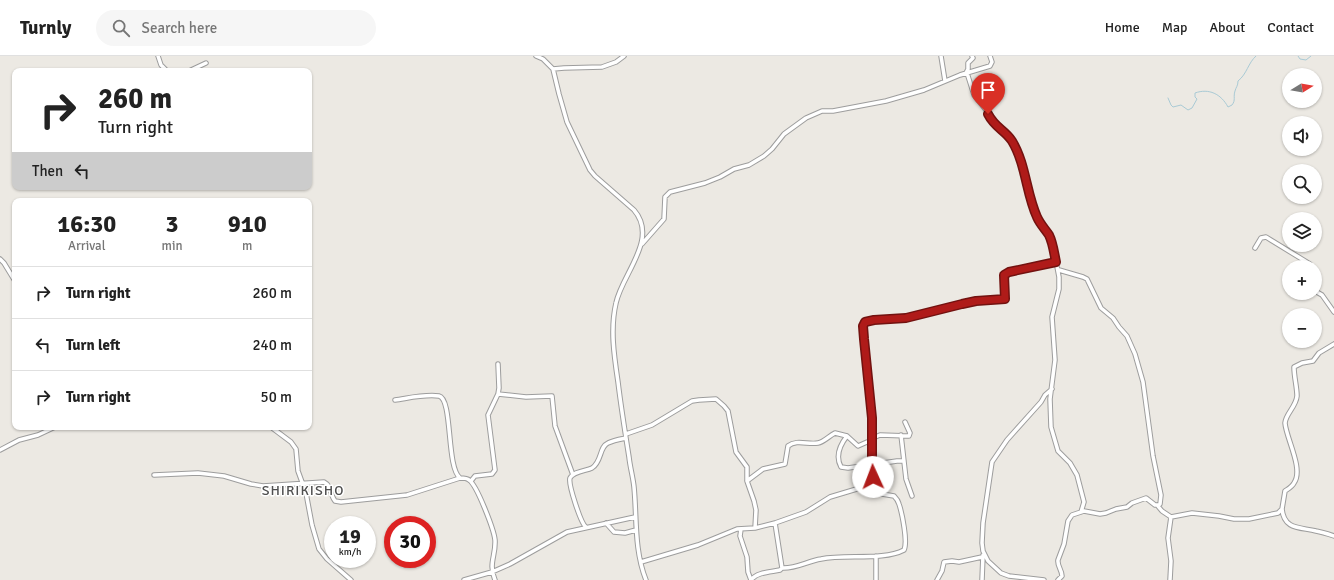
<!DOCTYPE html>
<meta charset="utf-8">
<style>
body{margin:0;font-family:Signika,sans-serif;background:#f6f6f6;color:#222;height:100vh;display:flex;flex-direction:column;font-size:15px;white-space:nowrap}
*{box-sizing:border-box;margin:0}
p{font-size:13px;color:#767676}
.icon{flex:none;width:22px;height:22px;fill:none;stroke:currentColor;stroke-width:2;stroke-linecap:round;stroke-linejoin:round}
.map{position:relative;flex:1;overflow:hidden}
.side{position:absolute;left:12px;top:142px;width:300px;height:232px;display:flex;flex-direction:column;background:#fff;border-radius:8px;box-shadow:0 1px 3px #0004}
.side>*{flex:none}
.top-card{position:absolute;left:12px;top:12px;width:300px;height:122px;border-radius:8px;box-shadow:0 1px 3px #0004;background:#fff;color:#222;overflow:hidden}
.needle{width:26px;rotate:79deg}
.fabs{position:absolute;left:1282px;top:12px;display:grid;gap:8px}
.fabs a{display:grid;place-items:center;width:40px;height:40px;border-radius:50%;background:#fff;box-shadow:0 1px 3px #0004;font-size:20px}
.speed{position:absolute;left:324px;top:460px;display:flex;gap:8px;font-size:20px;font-weight:700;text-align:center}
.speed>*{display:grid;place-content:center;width:52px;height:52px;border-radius:50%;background:#fff;box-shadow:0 1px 3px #0004;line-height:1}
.speed small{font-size:10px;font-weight:400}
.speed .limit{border:6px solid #d22;background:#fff;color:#111}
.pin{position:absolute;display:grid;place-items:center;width:34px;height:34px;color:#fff;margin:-41px -17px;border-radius:50% 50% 50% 0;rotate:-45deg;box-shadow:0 0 4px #0007}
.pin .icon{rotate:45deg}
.me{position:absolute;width:44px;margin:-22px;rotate:358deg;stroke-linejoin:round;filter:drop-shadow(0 0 3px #0008)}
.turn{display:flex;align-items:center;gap:14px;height:84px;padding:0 20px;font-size:18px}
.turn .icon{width:52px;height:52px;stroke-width:2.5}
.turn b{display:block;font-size:28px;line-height:34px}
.then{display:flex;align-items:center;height:38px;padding:0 20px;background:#0003;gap:8px;font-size:15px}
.eta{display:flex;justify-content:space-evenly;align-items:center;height:68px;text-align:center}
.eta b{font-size:24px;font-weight:700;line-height:28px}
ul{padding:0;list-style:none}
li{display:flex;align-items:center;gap:12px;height:52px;padding:0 20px;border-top:1px solid #e0e0e0}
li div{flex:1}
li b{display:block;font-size:15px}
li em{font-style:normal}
header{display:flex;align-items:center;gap:24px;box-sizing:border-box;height:56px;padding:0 20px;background:#fff;border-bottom:1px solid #e0e0e0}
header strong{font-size:19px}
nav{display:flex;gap:22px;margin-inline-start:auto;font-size:14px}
.search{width:280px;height:36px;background:#f6f6f6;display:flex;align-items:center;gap:10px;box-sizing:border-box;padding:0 14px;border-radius:22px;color:#767676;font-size:15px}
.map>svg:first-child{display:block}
</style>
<header>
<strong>Turnly</strong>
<div class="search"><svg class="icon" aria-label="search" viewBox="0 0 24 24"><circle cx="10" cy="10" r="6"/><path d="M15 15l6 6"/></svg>Search here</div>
<nav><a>Home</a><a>Map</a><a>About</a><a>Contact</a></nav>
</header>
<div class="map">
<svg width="1334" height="524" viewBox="0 0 1334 524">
<rect width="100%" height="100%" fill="#ece9e3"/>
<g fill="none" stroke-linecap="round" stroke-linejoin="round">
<!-- stream -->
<path stroke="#a9cad5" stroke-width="1" d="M 1298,0 L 1300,3 L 1306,4 L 1311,0
M 1168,42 L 1171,49 L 1173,51 L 1181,49 L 1188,54 L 1192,52 L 1197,43 L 1195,41 L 1195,37 C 1209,32 1221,38 1228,51 L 1232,49 C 1236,44 1233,41 1235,35 C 1236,31 1238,30 1238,25 C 1247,18 1248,7 1256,0"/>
<defs>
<path id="street" d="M 158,0 L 161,9 L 167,15
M 536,0 L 543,3 L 553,13 L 559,38 L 567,66 L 590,114 L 595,120 L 634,154 C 659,183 622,218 616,247 C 610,273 614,299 618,326 C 621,351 625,376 629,401 C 630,411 633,421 634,431 C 637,462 634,494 646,524
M 941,0 L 945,25
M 553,13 L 564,12 L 602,11 L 616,6 L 624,0
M 189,15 L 206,7
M 966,17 L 968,13 L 968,7 L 973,2 L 972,0
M 967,17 L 974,39 L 986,54 L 993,66 L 1010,81 L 1013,86 L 1021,103 L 1030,141 L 1037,161 L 1048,177 L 1053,190 L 1059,221 L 1059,233 L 1052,261 L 1055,304 L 1050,343 L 1051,371 L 1058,395 L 1070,407 L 1077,419 L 1084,446 L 1081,456
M 642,188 L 664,163 L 665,141 L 670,136 L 705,127 L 720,121 L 734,113 L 749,109 L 764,100 L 772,93 L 784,78 L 806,62 L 822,55 L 833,55 L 886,45 L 924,34 L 960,19 L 990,10 L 992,6 L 990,0
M 1255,192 L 1261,182 L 1266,181 L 1310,208 L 1311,211
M 0,203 L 4,207 L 15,225
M 1315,235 L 1322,239 L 1334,256
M 498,338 L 526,341 L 552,340 L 555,370 L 573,419
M 395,344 C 409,342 425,338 439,340 C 453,343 446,411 460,422
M 271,371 L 291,386 L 296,393 L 298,415 L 306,437 L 312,469 L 319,493 L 327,503 L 351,524
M 626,378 L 652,369 L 692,345 L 699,344 L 716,343 L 724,350 L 728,355 L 736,396 L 747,411 L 747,425 L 754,445 L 756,454 L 755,472
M 901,379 L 906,423 L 912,440
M 847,380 C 840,389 835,400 841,411 L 848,412 L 897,405 L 904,405
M 873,382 L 880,379 L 909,380 L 910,377 L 905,366
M 0,394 L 19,384 L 38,379 L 55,371
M 154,419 L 198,417 L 224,420 L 251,428 L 263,430 L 324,426 C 332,430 330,439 335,445 L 341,446 L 407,439 L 460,422 C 464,422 467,422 469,424 C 477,429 494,474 495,484 C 496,500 488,507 495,524
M 471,425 L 475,420 L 492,418 L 495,414 L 488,359 L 498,338 L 499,332 L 498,308
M 747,425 L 763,413 L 785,408 L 788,390 C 797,383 808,389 818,387 C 824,386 829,380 835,377 L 847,380 L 858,390 L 867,386 L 873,386
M 1157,449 L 1162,455 L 1171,461 L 1192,457 L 1219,460 L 1234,463 L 1249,463 L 1278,457 L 1282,453 L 1285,435 C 1288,433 1292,431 1294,427 C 1304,413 1286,382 1285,367 C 1286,357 1296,351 1297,340 C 1297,331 1294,321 1294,311 L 1302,307 L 1313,305 L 1319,297 L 1334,288
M 1282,453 C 1284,474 1300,471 1316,475 C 1322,476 1328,478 1334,480
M 606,467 L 614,476 L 625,477 L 636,474
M 586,471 C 581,468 568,428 570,422 C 574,415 586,415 592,412 C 602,406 599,391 608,387 C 614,384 621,383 626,382
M 741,473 L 740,480 L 747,501 L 748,516 L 751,524
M 641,506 L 698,489 L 737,473 L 755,472 L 775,467 L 806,456 L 830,441 L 870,429 L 873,421 L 872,408 L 873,362 L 864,283 L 863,270 L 865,266 L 874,264 L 906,262 L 976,245 L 1005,243 L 1004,219 L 1009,216 L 1056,206
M 782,512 C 795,513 808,505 821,503 C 846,498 883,505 904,494 C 908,486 902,457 899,448 C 898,444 896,442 894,440 L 882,438 L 870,429
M 464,524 L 492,516 L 510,508 L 567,476 L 635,461
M 751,524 C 757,516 771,516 780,514 L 782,512 L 775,467
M 876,524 L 876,500
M 937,524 L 942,515 L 944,506 L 952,505 L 959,506 L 982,501
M 982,524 L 983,499
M 1044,524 L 1009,520 L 1001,517 L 988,505 L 983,495 L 982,487 L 983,467 L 992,406 L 1007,384 L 1041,346 L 1045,339 L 1052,333
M 1058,524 L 1062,520 C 1062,514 1057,510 1058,504 L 1064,488 L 1068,465 L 1072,459 L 1084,455 L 1100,458 L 1106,457 L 1116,453 L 1127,451 L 1132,447 L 1146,442 L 1155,449 L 1159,449 L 1160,448 L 1161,439 L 1153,400 L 1143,326 L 1135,298 L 1127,280 L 1119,271 L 1113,262 L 1101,252 L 1087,223 L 1083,221 L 1059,214
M 1170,524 L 1171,505 L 1168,482 L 1171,461"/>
</defs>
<!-- street casing -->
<use href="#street" stroke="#9d9d9d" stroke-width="5.5"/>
<!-- street -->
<use href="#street" stroke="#fff" stroke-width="3.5"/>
</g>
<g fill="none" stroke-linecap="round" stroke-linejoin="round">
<defs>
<path id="route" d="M 873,421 L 872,408 L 872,362 L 864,283 L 863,270 L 865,266 L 874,264 L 906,262 L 962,248 L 976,245 L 1005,243 L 1004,219 L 1009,216 L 1056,206 C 1054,197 1053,187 1049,179 C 1045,173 1040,168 1037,161 C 1026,137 1026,108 1012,85 C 1005,74 995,72 988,58"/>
</defs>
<!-- route casing -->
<use href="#route" stroke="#721210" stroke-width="10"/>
<!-- route -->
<use href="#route" stroke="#af1b19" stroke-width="7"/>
</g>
<g text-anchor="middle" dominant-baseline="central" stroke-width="3" stroke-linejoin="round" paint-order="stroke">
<!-- quarter labels -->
<g font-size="14" letter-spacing="1" fill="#4f4f4f" stroke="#fff">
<text x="303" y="434">SHIRIKISHO</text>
</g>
</g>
</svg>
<div class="fabs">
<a><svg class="needle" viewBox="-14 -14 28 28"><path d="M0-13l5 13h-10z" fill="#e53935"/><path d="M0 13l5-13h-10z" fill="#767676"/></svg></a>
<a><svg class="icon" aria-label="sound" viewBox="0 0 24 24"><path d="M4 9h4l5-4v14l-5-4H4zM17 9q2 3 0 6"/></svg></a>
<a><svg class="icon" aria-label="search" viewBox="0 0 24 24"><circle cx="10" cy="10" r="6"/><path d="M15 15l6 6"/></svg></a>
<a><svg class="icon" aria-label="layers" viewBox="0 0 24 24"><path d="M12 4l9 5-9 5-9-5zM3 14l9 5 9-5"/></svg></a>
<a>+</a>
<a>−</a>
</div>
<div class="speed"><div>19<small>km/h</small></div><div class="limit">30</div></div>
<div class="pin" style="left:988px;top:58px;background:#d93025"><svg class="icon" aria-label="arrive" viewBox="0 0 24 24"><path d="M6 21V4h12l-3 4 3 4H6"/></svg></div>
<svg class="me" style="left:873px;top:421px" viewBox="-20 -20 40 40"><circle r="19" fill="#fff"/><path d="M0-13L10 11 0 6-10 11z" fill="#af1b19"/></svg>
<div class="top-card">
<div class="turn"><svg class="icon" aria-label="right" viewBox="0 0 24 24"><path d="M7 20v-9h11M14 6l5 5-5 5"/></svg><div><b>260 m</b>Turn right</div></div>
<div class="then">Then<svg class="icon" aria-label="left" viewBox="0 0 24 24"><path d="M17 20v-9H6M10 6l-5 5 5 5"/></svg></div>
</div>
<section class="side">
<div class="eta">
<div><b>16:30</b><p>Arrival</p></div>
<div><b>3</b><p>min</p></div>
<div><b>910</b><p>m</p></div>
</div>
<ul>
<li><svg class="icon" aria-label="right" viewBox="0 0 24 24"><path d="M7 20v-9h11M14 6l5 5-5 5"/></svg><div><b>Turn right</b></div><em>260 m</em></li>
<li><svg class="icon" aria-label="left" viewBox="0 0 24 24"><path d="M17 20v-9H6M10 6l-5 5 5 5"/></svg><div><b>Turn left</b></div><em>240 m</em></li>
<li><svg class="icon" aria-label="right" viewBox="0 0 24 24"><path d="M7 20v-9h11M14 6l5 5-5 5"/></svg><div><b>Turn right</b></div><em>50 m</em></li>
</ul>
</section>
</div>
